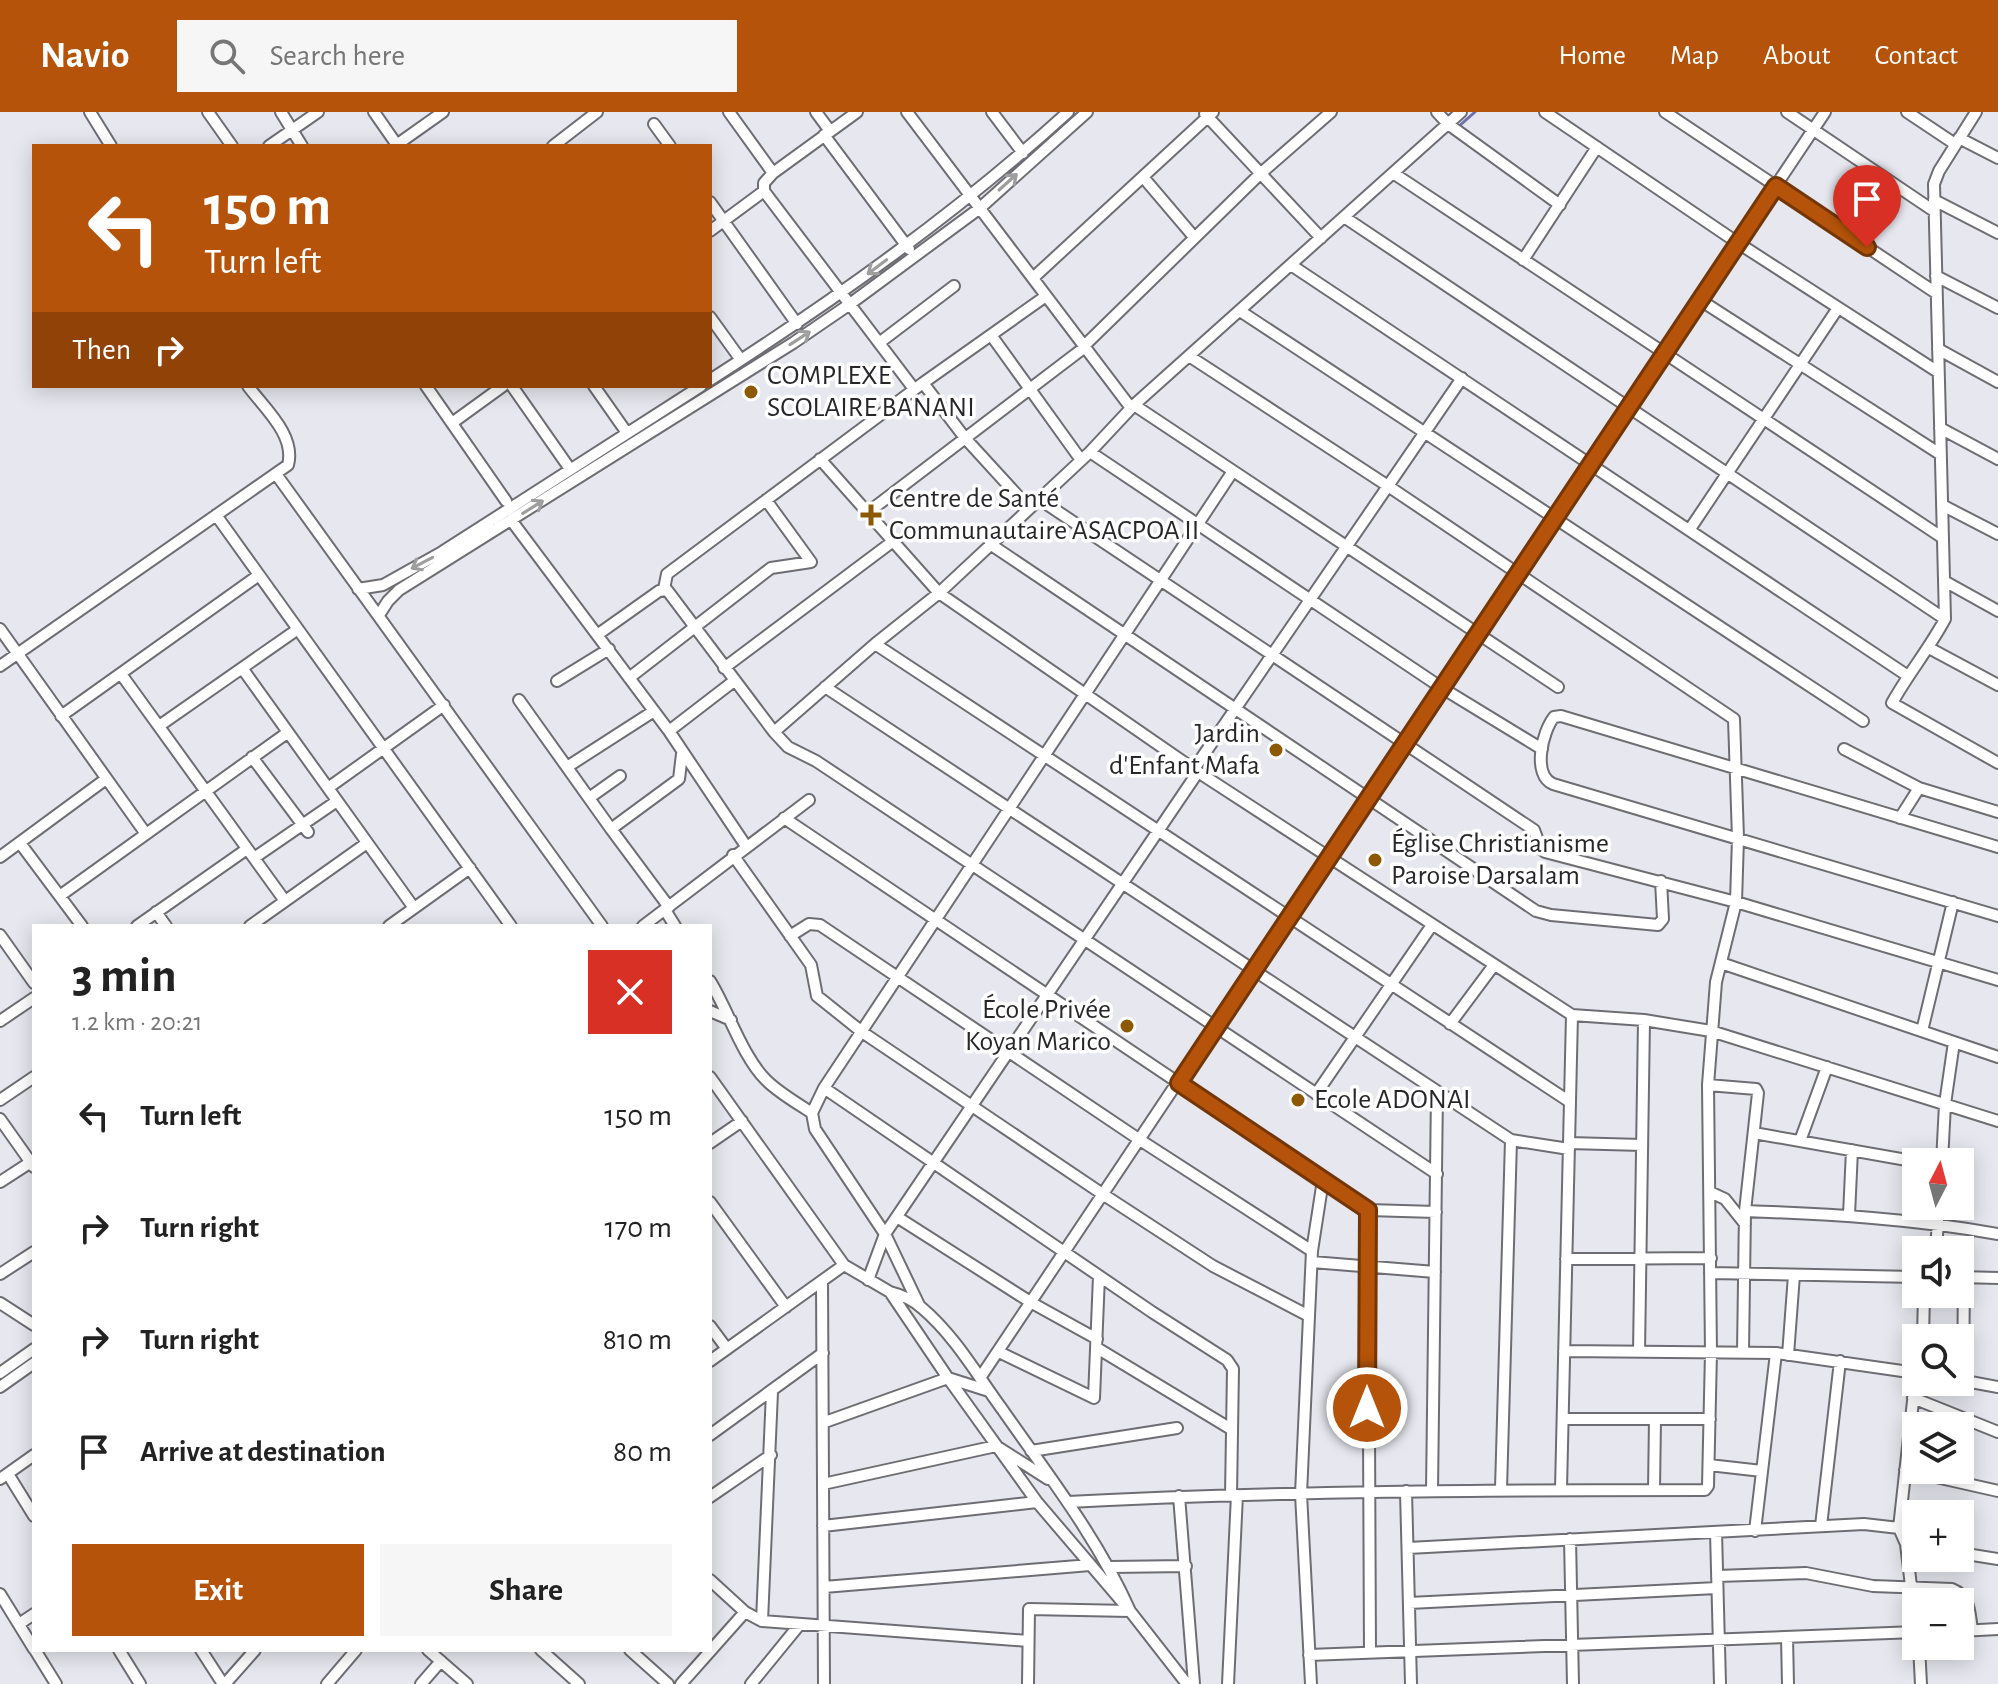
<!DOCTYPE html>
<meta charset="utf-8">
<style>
body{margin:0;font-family:"Alegreya Sans",sans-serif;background:#f6f6f6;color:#222;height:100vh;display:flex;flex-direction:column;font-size:30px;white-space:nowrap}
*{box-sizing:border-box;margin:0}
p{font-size:26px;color:#767676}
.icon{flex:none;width:44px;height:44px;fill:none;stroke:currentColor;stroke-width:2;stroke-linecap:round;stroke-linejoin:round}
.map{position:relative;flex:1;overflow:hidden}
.details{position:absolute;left:32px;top:812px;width:680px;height:728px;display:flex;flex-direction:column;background:#fff;border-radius:0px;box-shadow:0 4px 20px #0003}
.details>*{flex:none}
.hud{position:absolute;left:32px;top:32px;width:680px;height:244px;border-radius:0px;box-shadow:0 4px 20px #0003;background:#b45309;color:#fff;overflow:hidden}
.needle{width:52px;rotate:6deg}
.controls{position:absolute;left:1902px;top:1036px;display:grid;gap:16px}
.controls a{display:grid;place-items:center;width:72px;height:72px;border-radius:0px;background:#fff;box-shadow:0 4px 20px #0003;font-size:40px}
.pin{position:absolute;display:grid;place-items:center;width:68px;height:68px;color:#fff;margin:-82px -34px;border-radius:50% 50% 50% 0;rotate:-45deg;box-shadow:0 0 8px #0007}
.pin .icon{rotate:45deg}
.me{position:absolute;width:88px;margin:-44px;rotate:0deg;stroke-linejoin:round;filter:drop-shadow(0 0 6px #0008)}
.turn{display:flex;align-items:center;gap:28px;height:168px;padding:0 40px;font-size:36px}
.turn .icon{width:104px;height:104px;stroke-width:2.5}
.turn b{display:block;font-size:56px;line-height:68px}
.then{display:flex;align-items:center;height:76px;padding:0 40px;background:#0003;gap:16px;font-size:30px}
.round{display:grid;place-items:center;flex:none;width:84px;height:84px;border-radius:0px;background:#f6f6f6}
.head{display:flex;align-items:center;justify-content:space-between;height:136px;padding:0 40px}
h1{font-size:48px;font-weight:600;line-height:60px}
.cta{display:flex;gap:16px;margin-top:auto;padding:16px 40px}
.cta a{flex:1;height:92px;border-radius:0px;background:#b45309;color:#fff;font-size:32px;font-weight:600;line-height:92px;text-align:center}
.cta a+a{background:#f6f6f6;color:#222}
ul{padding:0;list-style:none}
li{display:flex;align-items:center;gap:24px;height:112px;padding:0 40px}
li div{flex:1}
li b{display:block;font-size:30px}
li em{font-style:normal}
header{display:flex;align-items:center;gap:48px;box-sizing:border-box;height:112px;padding:0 40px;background:#b45309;color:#fff}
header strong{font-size:38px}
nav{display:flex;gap:44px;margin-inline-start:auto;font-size:28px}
.search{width:560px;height:72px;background:#f6f6f6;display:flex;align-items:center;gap:20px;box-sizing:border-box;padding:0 28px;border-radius:0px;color:#767676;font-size:30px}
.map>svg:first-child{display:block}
</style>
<header>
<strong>Navio</strong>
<div class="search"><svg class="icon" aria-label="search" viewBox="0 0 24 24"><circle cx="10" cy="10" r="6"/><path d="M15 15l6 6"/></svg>Search here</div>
<nav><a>Home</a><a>Map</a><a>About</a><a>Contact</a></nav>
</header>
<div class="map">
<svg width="1998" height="1572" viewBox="0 0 1998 1572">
<rect width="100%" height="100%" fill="#e7e8ef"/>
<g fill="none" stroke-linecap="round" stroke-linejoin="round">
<!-- stream -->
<path stroke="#6e72ac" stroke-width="3" d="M 1458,15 L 1475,0"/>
<defs>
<path id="minor" d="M 90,0 L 111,34
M 208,0 L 232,34
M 281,0 L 302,34
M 374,0 L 397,33
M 729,0 L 773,61
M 816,0 L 830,19
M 857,0 L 773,61 L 764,71 L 764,79 L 914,277
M 907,0 L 1131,296
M 992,0 L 1023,41
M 1437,0 L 1448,12 L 1560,93
M 1545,0 L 1738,131 L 1938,260
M 1665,0 L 1936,181
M 1787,0 L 1934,99
M 1907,0 L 1955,32
M 1976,0 L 1939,59 L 1934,72 L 1945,507 C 1929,537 1908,562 1892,591 L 1998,651
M 1205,2 L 1321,126
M 654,12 L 670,34
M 824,23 L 909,137
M 1959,26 L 1998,46
M 269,34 L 318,0
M 395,34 L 443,0
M 553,34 L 597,0
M 1393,61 L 1943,426
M 1143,65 L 1194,125
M 1934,88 L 1998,121
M 710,90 L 797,212
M 1344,105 L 1945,507
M 710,119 L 764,79
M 1523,148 L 1597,35
M 1291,153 L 1908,564
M 1936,164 L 1998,196
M 1033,166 L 1213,0
M 1700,188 L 1940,342
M 1240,199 L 1863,609
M 710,205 L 741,248
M 991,223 L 1081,348
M 879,231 L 954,174
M 1084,234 L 1260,62 L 1331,0
M 1938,237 L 1998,270
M 710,268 C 836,187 957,101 1068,0
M 923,271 L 965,326 L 1029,396
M 426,274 L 506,389
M 512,274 L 570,357
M 594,274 L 627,321
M 1134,293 L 1558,575
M 452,311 L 503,274
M 1940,316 L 1998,347
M 1090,340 L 1442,576 L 1542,637
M 820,347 L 939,481 L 1198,660 L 1572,903 L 1644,908 L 1711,919 L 1998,1009
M 276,362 L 602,814
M 1039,387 L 1534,718 L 1541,737 L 1545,740 L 1736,790 L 1998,868
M 1942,393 L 1998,422
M 867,401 L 1085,235
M 216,403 L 511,814
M 511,408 L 669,619 L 746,734
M 1690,417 L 1838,196
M 990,432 L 1536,799 L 1551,803 L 1658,813 L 1663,807 L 1661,769
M 1946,470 L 1998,499
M 358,477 L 383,473 L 442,440 L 701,274
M 664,477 L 667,462 L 923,271 L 1046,184
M 379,503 L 388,489 L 399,478 L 793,231 L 850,192 L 980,96 L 1087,0
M 0,517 L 146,722
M 597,523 L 659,479 L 667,478 L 774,620
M 875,532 L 1570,990
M 1929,536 L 1998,573
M 0,554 L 288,353 C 296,323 264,296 248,274
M 242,556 L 414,796
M 724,556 L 892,430
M 121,562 L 285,789
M 629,566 L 771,456 L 811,450 L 766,388
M 557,569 L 609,537
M 825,575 L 1511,1028 L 1569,1037
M 519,588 L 611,717
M 61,604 L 259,463
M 159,614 L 298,517
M 669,619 L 734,569
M 1844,637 L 1919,676 L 1998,700
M 252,645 L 308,720
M 567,655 L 654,599
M 1194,657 L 1462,266
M 328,676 L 444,593
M 589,686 L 620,664
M 784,706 L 1368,1098 L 1436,1100
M 1900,706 L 1919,676
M 20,731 L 82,814
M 1998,735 L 1561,604 L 1554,605 C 1542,620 1532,663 1553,672 L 1998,804
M 733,743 L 811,853 L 817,884 L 862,920 L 1104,1083 L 1213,1154 L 1309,1204 L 1301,1382 L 1311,1572
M 0,745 L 106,667
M 254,746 L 337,689
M 61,783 L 287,621
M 669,795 L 611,717 L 679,667 L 682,642
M 665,798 L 675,814
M 156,800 L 166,814
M 137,814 L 247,737
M 250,814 L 367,731
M 389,814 L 470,756
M 643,814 L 809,688
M 0,823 L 34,871
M 790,824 L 809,812 L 820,813 L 1140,1028 L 1312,1139
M 1721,851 L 1998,945
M 710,869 C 728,898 742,944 766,968 C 779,981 797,991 812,1001
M 710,899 L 731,908
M 0,909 L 34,886
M 1450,912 L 1494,853
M 1922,919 L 1953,790
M 710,965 L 844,1153 L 890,1180 L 948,1266 L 1037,1390 L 1130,1499 L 1187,1572
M 1708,973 L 1756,977 L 1758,981 L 1745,1099 L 1743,1240
M 824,976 L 1152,1200 L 1227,1248 L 1233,1257 L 1231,1383
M 1316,982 L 1432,813
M 0,988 L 34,965
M 0,1007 L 34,1055
M 1754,1021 L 1918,1050
M 1800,1029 L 1827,955
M 710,1031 L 742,1009
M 1569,1031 L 1642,1033
M 1942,1050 L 1945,992 L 1954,930
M 1437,1062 L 816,649 L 788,635 L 774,620 L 875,532 L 939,481 L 1090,340 L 1134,293 L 1461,0
M 0,1070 L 34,1048
M 1710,1080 L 1725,1087 L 1745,1112
M 710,1090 L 786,1195
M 1368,1098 L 1370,1541
M 1745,1099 C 1831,1102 1914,1107 1998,1122
M 1849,1103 L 1852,1038
M 897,1105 L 1032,1191 L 1097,1227
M 1936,1138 L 1939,1094
M 1566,1147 L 1711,1146
M 1312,1150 L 1435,1160
M 1710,1161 L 1916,1165
M 0,1162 L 34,1140
M 1960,1165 L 1998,1166
M 868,1168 L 885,1122 L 1198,660
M 822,1169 L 824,1572
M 890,1180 C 902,1183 913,1188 922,1196 C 955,1224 977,1263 1002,1297 C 1048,1363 1097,1425 1130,1499 L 1029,1497 L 1028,1572
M 0,1191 L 34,1213
M 919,1193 L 885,1122 L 815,1017 L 812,1001 L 824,976 L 1233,359
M 1309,1204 L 1312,1139 L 1323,1068
M 710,1214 L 727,1237
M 1923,1226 L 1924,1182
M 1097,1236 L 1231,1317
M 1564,1239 L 1776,1241 L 1916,1261
M 999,1240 L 1094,1286 L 1099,1164
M 1639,1240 L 1644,908
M 1788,1243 L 1794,1163
M 710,1249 L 844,1153
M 0,1261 L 34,1237
M 980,1266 L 1825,0
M 1960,1268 L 1998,1275
M 1963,1269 L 1964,1165
M 0,1275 L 34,1251
M 1913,1286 L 1998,1320
M 1563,1307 L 1710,1307
M 825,1310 L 948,1266 L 989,1279
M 710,1323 L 823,1241
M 1031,1339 L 1177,1316
M 1709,1353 L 1762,1359
M 1905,1358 L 1998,1379
M 8,1362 L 34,1404
M 0,1367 L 34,1343
M 823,1372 L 996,1334 L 1048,1367
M 1501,1377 L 1511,1028
M 1561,1377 L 1572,903
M 1654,1378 L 1655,1307
M 1406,1379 L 1411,1572
M 1432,1379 L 1437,980
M 1179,1384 L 1194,1572
M 710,1385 L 771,1343
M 1068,1390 C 1280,1379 1493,1378 1705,1378 L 1708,1374 L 1711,1240 L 1708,973 L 1716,870 L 1736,790 L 1738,726 L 1734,607 L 1388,374 L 1189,244
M 823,1414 L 1037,1390
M 1821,1414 L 1840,1249
M 1899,1416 L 1916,1262
M 1755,1419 L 1776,1241
M 1716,1420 L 1720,1572
M 1570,1427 L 1573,1572
M 1408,1436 L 1864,1412 L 1899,1416 L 1906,1432 L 1911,1474
M 1960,1441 L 1998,1447
M 1110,1455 L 1186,1454
M 1717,1464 L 1806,1461 L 1873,1474 L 1952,1477 C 1971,1485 1969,1500 1972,1518
M 710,1468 L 745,1500 L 762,1509 L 1028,1529
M 824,1475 L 1090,1453
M 0,1482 L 34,1537
M 1409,1491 L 1717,1476
M 762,1509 L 772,1280
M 19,1512 L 34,1502
M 1960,1519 L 1998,1517
M 1787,1525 L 1788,1572
M 1919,1534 L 1921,1572
M 35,1538 L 56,1572
M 119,1538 L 140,1572
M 201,1538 L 223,1572
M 428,1538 L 467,1572
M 541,1538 L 579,1572
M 630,1538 L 668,1572
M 1309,1543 L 1916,1520
M 225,1572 L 255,1538
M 327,1572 L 356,1538
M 421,1572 L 441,1549
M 681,1572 L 745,1500
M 751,1572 L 800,1512
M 1228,1572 L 1237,1383"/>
</defs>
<!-- minor casing -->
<use href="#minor" stroke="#6d6d73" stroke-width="14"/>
<!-- minor -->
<use href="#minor" stroke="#fff" stroke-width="10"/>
</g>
<!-- one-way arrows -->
<defs><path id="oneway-shaft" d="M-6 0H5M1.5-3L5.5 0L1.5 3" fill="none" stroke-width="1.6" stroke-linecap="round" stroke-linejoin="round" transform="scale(2)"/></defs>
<g stroke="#9e9e9f">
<use href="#oneway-shaft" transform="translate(1008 70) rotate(-42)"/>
<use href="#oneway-shaft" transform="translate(877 155) rotate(143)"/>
<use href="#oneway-shaft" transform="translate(800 226) rotate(-33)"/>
<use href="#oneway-shaft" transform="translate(533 395) rotate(-32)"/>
<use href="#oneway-shaft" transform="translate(422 451) rotate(152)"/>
</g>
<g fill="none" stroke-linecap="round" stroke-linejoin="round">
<defs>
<path id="route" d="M 1367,1296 L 1368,1098 L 1179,971 L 1776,74 L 1867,135"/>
</defs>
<!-- route casing -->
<use href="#route" stroke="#753606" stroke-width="20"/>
<!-- route -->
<use href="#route" stroke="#b45309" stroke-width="14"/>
</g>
<!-- markers -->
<g fill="#8d5907" stroke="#fff" stroke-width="3">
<circle cx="751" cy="280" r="8"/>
<path d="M867 391h8v8h8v8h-8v8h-8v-8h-8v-8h8z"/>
<circle cx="1276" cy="638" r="8"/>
<circle cx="1375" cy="748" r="8"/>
<circle cx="1127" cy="914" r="8"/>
<circle cx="1298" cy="988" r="8"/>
</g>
<g text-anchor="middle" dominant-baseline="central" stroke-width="7" stroke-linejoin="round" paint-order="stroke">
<!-- poi labels -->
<g font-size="28" fill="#27272a" stroke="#fff" text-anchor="start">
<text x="767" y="264">COMPLEXE<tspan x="767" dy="32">SCOLAIRE BANANI</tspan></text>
<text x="889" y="387">Centre de Santé<tspan x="889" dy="32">Communautaire ASACPOA II</tspan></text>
<text x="1260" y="622" text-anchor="end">Jardin<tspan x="1260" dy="32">d'Enfant Mafa</tspan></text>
<text x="1391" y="732">Église Christianisme<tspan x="1391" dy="32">Paroise Darsalam</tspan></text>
<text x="1111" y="898" text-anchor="end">École Privée<tspan x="1111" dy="32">Koyan Marico</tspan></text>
<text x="1314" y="988">Ecole ADONAI</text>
</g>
</g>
</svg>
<div class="controls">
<a><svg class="needle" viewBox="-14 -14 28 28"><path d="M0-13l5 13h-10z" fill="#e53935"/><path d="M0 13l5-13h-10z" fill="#767676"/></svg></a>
<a><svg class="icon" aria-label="sound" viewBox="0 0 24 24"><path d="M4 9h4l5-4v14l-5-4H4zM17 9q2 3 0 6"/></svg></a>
<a><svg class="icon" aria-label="search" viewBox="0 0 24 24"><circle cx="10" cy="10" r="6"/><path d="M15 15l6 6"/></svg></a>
<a><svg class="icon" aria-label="layers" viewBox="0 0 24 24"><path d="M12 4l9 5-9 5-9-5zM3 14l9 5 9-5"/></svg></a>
<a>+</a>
<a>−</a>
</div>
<div class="pin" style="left:1867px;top:135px;background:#d93025"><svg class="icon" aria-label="arrive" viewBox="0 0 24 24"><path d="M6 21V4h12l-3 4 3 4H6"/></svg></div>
<svg class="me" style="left:1367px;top:1296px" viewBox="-20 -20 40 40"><circle r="17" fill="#b45309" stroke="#fff" stroke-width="3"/><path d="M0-11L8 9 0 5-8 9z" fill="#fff"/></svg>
<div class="hud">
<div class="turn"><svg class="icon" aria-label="left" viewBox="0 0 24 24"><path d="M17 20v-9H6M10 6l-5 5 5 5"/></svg><div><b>150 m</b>Turn left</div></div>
<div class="then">Then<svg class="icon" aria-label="right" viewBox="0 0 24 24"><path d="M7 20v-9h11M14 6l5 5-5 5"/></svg></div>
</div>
<section class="details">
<div class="head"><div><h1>3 min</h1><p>1.2 km · 20:21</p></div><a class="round" style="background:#d93025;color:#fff"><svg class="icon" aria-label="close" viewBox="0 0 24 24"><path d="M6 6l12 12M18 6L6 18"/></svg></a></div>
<ul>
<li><svg class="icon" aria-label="left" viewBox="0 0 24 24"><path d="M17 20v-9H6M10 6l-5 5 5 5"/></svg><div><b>Turn left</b></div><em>150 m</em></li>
<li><svg class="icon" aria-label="right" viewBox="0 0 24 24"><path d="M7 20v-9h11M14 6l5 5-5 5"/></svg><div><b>Turn right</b></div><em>170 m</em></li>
<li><svg class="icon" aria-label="right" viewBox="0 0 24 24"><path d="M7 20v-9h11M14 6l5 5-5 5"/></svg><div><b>Turn right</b></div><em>810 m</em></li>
<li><svg class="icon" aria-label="arrive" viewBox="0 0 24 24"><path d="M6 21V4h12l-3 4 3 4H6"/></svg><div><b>Arrive at destination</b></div><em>80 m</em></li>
</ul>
<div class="cta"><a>Exit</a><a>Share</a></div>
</section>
</div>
